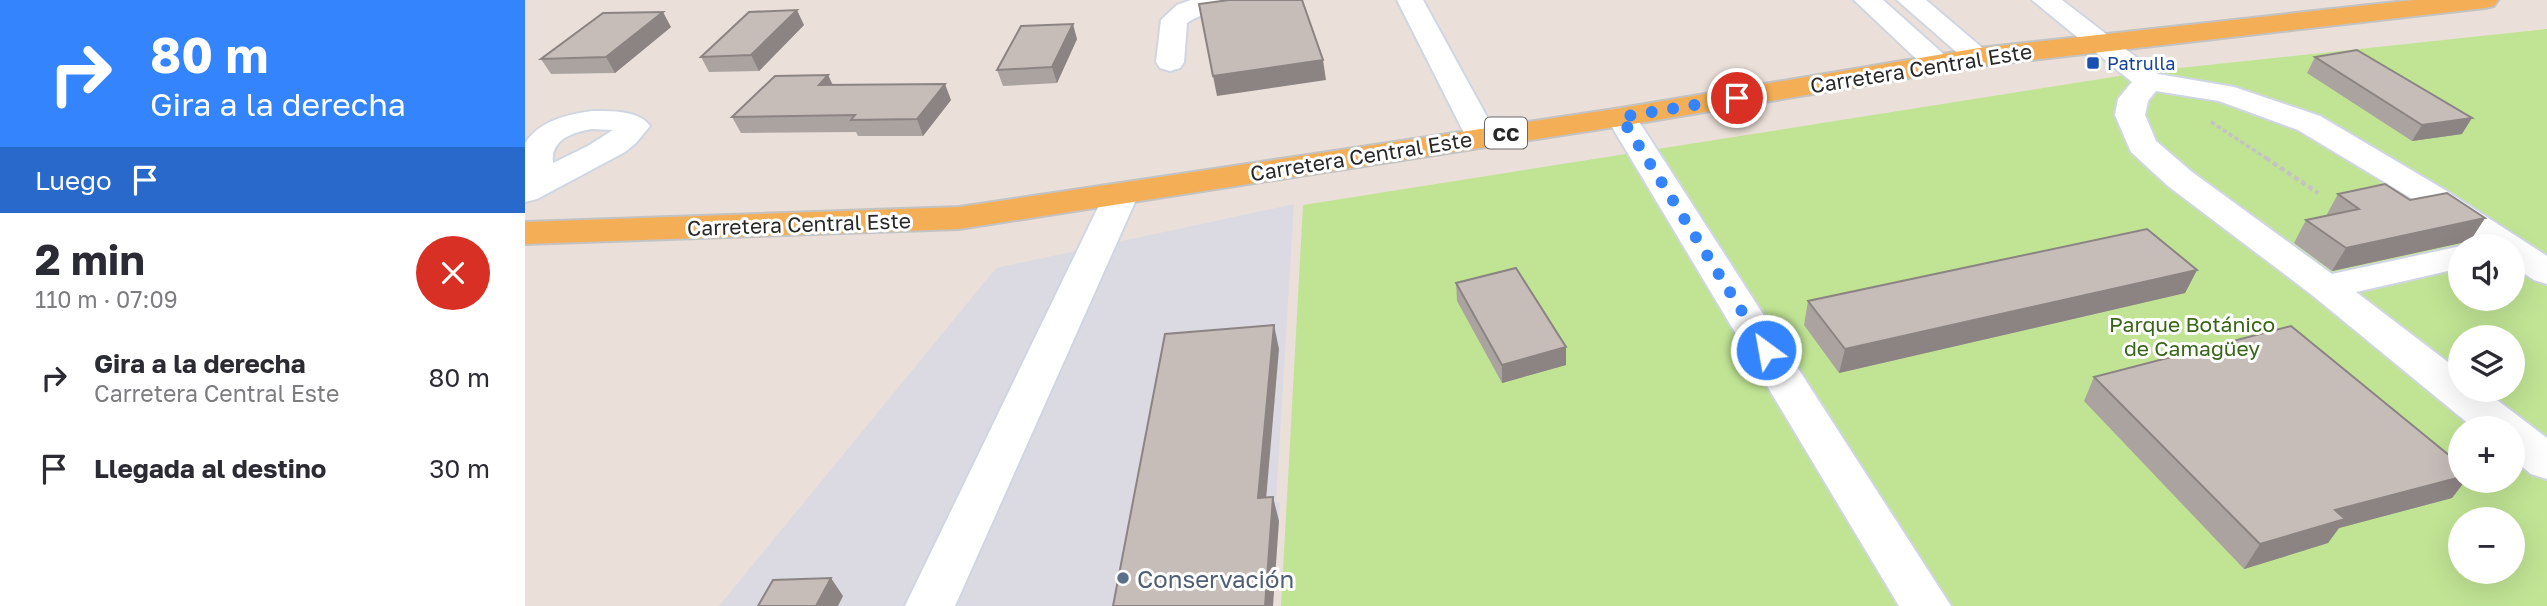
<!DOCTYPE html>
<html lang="es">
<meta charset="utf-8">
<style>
body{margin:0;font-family:"Golos Text",sans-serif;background:#f2f2f3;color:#2b2b33;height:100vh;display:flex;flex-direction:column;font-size:26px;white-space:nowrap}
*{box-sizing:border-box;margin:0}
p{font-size:23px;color:#7c7c81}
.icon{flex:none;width:38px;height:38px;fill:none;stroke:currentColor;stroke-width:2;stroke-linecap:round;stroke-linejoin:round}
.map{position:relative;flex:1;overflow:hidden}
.sheet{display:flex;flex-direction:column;background:#fff;width:525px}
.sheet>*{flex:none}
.guide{background:#3484fe;color:#fff;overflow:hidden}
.fabs{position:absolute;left:1923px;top:234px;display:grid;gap:14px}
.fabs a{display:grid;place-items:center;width:77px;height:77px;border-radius:50%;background:#fff;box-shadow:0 7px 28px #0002;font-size:35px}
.pin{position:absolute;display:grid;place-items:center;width:60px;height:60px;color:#fff;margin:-30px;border:4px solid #fff;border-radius:50%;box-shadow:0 2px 7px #0007}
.me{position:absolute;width:77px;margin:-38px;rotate:328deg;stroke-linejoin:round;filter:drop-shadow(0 0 5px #0008)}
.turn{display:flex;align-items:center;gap:24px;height:147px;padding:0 35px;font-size:32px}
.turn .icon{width:91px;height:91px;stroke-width:2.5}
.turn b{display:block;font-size:49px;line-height:60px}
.then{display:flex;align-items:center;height:66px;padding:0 35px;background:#0003;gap:14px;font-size:26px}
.round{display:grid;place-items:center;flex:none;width:74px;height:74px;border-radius:37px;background:#f2f2f3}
.summary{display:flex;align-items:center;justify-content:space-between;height:119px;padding:0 35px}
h1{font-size:42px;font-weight:700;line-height:52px}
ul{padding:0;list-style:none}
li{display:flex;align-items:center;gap:21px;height:91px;padding:0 35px}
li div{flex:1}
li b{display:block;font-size:26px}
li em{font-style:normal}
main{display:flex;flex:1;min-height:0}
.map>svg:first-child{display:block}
</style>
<main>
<section class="sheet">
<div class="guide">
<div class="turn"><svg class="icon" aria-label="right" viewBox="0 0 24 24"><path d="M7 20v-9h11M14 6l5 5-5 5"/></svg><div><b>80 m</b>Gira a la derecha</div></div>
<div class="then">Luego<svg class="icon" aria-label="arrive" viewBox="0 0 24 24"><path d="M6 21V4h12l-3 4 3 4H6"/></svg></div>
</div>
<div class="summary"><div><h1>2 min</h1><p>110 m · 07:09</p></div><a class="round" style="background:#d93025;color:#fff"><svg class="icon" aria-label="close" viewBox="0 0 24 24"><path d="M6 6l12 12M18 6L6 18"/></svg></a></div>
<ul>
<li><svg class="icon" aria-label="right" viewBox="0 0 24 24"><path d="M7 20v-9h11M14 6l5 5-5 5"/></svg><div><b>Gira a la derecha</b><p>Carretera Central Este</p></div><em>80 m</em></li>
<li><svg class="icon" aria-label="arrive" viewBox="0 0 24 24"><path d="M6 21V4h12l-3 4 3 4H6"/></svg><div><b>Llegada al destino</b></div><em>30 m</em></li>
</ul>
</section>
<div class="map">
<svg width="2022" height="606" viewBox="0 0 2022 606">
<rect width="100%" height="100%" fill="#ebe0d9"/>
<!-- industrial -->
<path fill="#dbdae3" d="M 769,204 L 751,502 L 755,502 L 748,606 L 194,606 L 471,268 Z"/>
<!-- green -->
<path fill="#c0e494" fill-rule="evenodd" d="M 2022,29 L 2022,606 L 756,606 L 778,205 L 1626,71 ZM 1936,247 L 1988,247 L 1988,299 L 1936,299 ZM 1936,338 L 1988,338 L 1988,390 L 1936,390 ZM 1936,429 L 1988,429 L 1988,481 L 1936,481 ZM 1936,520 L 1988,520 L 1988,572 L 1936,572 Z"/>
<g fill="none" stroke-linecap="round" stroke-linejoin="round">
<defs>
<path id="minor" d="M 666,0 L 703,0 C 695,12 674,14 662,23 L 659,62 L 655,68 L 645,71 L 635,68 L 631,62 L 636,20 L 652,5 Z
M 872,0 L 898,0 L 973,137 L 968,144 L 957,147 L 946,144 L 941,137 Z
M 1329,0 L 1358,0 L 1423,58 L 1427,64 L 1423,70 L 1413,73 L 1403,70 Z
M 1372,0 L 1401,0 L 1468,57 L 1464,63 L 1454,66 L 1444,63 Z
M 1507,0 L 1537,0 L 1633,74 L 1709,87 L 1795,116 L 1920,190 L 2022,256 L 2022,284 L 2009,280 L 1988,266 L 1988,247 L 1958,247 L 1896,204 L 1773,130 L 1694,101 L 1631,91 L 1623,101 L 1620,115 L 1631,141 L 1667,172 L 1807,274 L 1936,246 L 1940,247 L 1936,247 L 1936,268 L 1831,292 L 1936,372 L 1936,390 L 1959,390 L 2022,438 L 2022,479 L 2006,474 L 1988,459 L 1988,429 L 1950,429 L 1787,295 L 1643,186 L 1606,152 L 1590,115 L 1593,99 L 1607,82 Z
M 1096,108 L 1107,110 L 1111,117 L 1426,606 L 1374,606 L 1081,117 L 1085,110 Z
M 67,111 C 85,111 114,110 125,126 L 111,143 L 100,152 L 12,199 L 0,202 L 0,143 C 16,120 41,115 67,111 ZM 67,129 L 88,130 L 63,146 L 28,163 C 25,139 49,132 67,129 Z
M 597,183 L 609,186 L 614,193 L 430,606 L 380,606 L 580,193 L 585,186 Z"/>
<path id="major" d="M 1889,0 L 1973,0 L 1969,6 L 1960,8 L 1454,66 L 1096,126 L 434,229 L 0,244 L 0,222 L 434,207 L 1096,108 L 1454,48 Z"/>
</defs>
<!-- minor casing -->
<use href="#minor" stroke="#cfd6e2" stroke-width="4"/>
<!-- major casing -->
<use href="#major" stroke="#c3c3c3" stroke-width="4"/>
<!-- path-far1 -->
<path stroke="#c3c3c3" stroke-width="3.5" stroke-dasharray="4.5 2.5" stroke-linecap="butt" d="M 1686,122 L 1744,160"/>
<!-- path -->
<path stroke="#c3c3c3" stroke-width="4.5" stroke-dasharray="5 3.5" stroke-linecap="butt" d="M 1741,158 L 1793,193"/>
<!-- minor -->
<use href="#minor" fill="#fff" fill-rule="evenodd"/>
<!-- major -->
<use href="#major" fill="#f4ae56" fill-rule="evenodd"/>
</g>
<!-- wall -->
<path fill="#aaa39f" d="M 279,25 L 234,71 L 184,72 L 176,57 Z
M 146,27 L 90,73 L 26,74 L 16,59 Z
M 552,39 L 532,83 L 478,86 L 472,70 Z
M 1790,57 L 1937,134 L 1887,141 L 1782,73 Z
M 303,75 L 308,85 L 426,100 L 398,136 L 333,136 L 331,132 L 216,133 L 207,117 Z
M 1813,194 L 1885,200 L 1960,218 L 1945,241 L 1807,271 L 1769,243 L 1781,220 L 1801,216 Z
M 1672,270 L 1660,293 L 1314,373 L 1279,325 L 1283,301 Z
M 931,283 L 1041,365 L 977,383 L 932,301 Z
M 1569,377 L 1936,481 L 1940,481 L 1927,498 L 1814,528 L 1803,543 L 1719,569 L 1559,401 Z"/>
<!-- shaded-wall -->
<path fill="#8b8482" d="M 272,10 L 279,25 L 234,71 L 226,55 Z
M 138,12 L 146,27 L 90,73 L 81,57 Z
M 548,24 L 552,39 L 532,83 L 527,67 Z
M 798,60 L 801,80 L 692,96 L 688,76 Z
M 303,75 L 310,91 L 294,85 Z
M 420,84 L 426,100 L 398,136 L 392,119 Z
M 1947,118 L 1937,134 L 1887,141 L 1897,125 Z
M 1960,218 L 1945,241 L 1807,271 L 1821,248 Z
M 1672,270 L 1660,293 L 1314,373 L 1320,349 Z
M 749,325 L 754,349 L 739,523 L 733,498 Z
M 1041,347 L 1041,365 L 977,383 L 977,365 Z
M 1936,477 L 1936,481 L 1940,481 L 1927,498 L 1814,528 L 1803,543 L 1719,569 L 1735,544 L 1810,510 Z
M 748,497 L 754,521 L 748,606 L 740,606 Z
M 306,578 L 318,596 L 313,606 L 291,606 Z"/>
<!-- building -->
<path fill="#c6bdb9" stroke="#8b8482" stroke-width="2" d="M 704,0 L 777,0 L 798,60 L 688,76 L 674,4 Z
M 272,10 L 226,55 L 176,57 L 224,12 Z
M 138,12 L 81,57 L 16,59 L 78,13 Z
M 548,24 L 527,67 L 472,70 L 496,26 Z
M 1832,50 L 1947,118 L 1897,125 L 1790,57 Z
M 303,75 L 294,85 L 420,84 L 392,119 L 326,120 L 330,115 L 207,117 L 250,76 Z
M 1860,184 L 1885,200 L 1922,193 L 1960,218 L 1821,248 L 1781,220 L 1834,209 L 1813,194 Z
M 1622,229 L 1672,270 L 1320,349 L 1283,301 Z
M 991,268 L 1041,347 L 977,365 L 931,283 Z
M 749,325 L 733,498 L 748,497 L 740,606 L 588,606 L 640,334 Z
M 1766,326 L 1936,465 L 1936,477 L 1810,510 L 1820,519 L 1735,544 L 1569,377 Z
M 306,578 L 291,606 L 233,606 L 248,580 Z"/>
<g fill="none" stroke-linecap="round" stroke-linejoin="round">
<!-- route -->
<path stroke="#3484fe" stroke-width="12" stroke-dasharray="0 21.6" d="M 1212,98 L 1096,117 L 1241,350"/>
</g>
<!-- markers -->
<rect fill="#1a4fb4" stroke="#fff" stroke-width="2.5" x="1561" y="56" width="14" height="14" rx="3.5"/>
<circle fill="#5c6f8a" stroke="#fff" stroke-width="2.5" cx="598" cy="578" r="7"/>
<g text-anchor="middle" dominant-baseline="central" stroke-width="6" stroke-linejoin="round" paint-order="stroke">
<!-- far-transit labels -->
<g font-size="18" fill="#164399" stroke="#fff" text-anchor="start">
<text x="1582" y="63">Patrulla</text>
</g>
<!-- shield labels -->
<rect fill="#fff" stroke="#686868" stroke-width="2" x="960" y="117.5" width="42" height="31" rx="5"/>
<g font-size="19" font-weight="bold" fill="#282828">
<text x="981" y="133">CC</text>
</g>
<!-- street labels -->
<g font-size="21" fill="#282828" stroke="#fff">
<text transform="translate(1396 68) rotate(-9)">Carretera Central Este</text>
<text transform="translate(836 156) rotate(-9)">Carretera Central Este</text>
<text transform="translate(274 224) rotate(-2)">Carretera Central Este</text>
</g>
<!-- park labels -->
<g font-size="21" fill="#386617" stroke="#fff">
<text x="1667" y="324">Parque Botánico<tspan x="1667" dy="24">de Camagüey</tspan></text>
</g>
<!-- near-service labels -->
<g font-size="24" fill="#4e5e75" stroke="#fff" text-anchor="start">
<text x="612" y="578">Conservación</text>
</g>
</g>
</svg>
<div class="fabs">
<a><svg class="icon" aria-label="sound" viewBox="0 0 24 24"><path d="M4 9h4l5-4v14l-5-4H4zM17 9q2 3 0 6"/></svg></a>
<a><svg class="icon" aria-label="layers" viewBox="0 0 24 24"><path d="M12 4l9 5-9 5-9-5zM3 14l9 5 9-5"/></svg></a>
<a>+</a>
<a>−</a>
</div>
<div class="pin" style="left:1212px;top:98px;background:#d93025"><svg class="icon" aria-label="arrive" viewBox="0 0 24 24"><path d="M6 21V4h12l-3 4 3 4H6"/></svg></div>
<svg class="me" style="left:1241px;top:350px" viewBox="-20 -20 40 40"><circle r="17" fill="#3484fe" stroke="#fff" stroke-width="3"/><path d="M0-11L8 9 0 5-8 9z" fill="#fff"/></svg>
</div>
</main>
